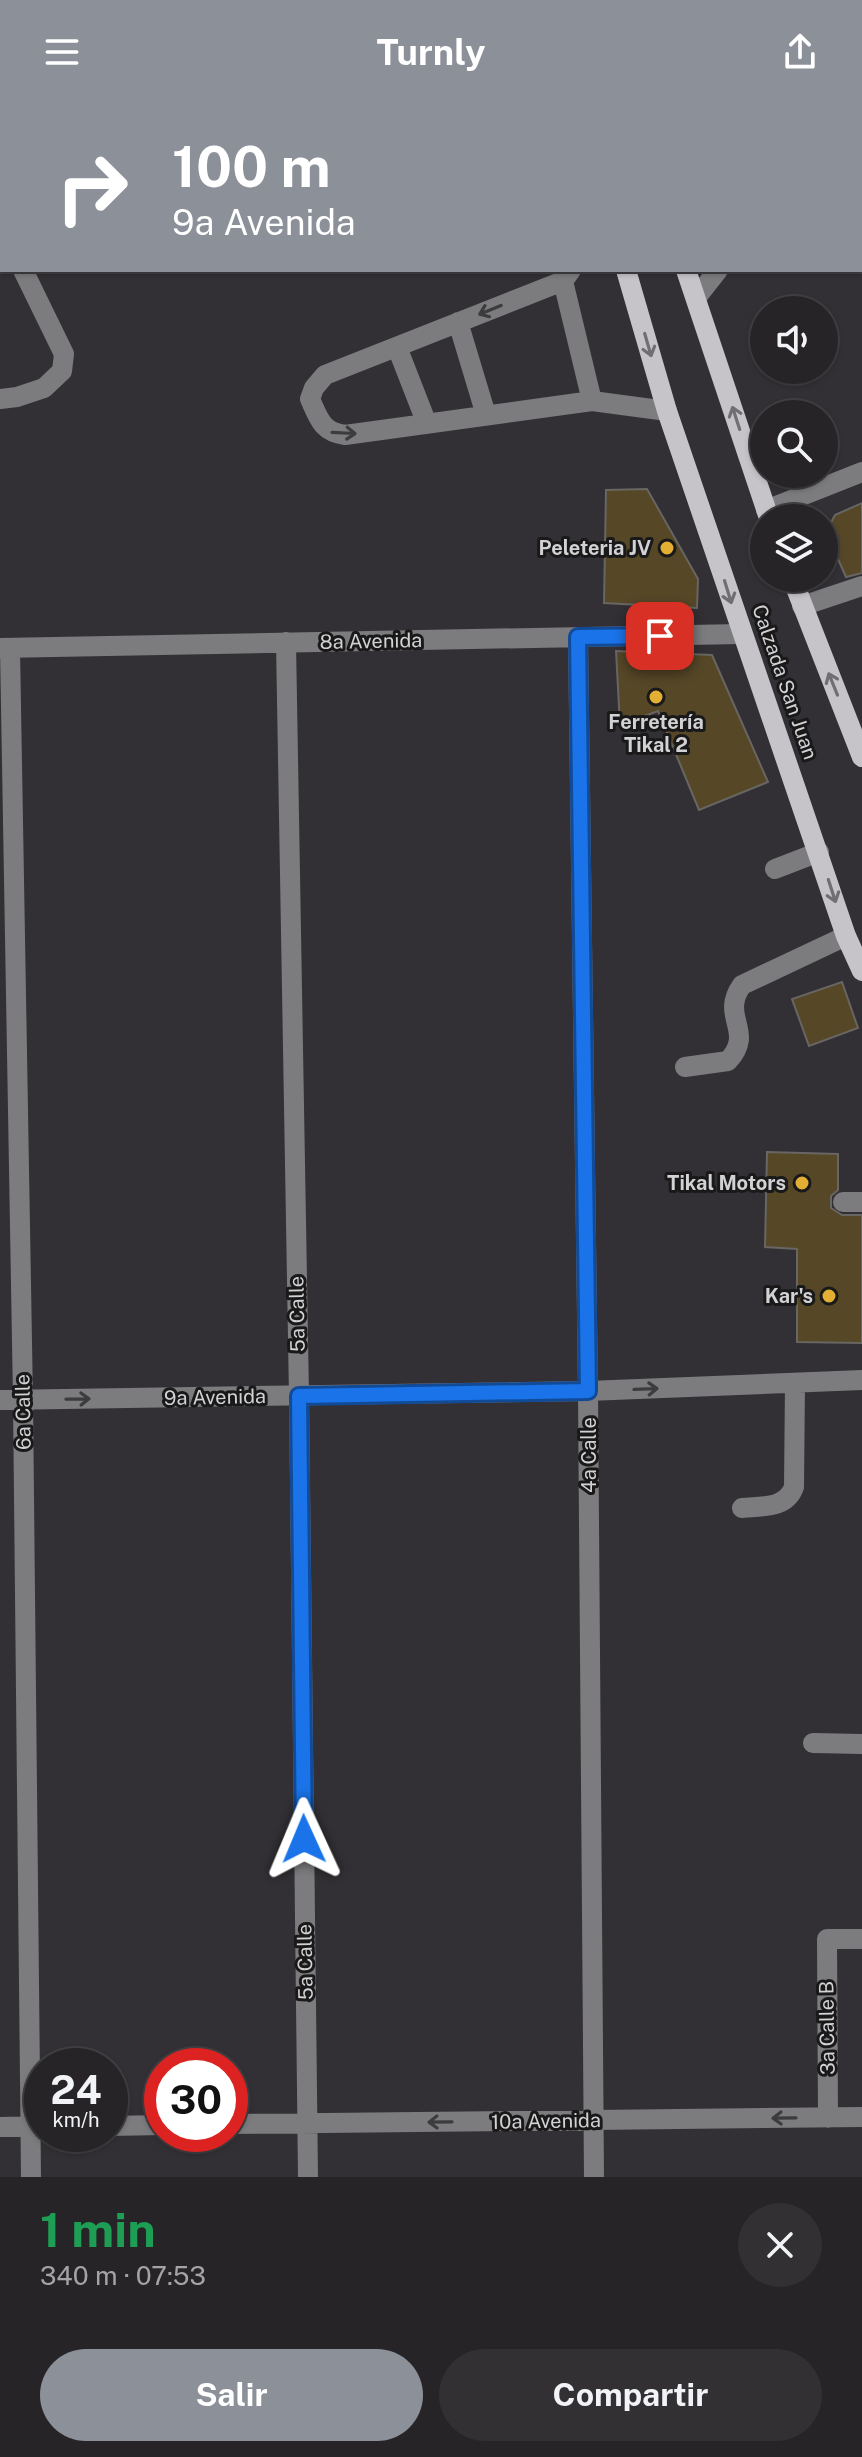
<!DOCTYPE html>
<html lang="es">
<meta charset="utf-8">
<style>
body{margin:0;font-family:"Public Sans",sans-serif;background:#323033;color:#f1f3f6;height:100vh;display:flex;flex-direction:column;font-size:30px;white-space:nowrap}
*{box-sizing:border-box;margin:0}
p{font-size:26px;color:#a4a4a7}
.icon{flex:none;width:44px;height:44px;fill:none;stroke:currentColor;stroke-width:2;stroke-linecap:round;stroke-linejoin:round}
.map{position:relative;height:2073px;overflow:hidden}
.sheet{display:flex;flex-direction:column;background:#262427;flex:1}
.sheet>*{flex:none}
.guide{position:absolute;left:0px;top:0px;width:862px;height:168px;box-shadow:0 2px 6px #0004,0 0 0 2px #424144;background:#8c9099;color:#fff;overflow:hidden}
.tools{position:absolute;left:750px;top:192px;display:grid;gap:16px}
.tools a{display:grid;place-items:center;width:88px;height:88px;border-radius:50%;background:#262427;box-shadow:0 2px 6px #0004,0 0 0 2px #424144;font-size:40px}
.speed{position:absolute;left:24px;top:1944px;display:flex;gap:16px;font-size:40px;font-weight:700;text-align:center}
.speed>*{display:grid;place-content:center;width:104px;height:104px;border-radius:50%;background:#262427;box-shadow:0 2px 6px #0004,0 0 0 2px #424144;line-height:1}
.speed small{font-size:20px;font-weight:400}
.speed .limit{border:12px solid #d22;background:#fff;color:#111}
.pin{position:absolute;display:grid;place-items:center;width:68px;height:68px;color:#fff;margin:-34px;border-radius:16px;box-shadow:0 4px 12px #0006}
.me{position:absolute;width:88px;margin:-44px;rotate:359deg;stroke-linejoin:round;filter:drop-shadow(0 0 6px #0008)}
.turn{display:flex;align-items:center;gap:28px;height:168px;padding:0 40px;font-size:36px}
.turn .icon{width:104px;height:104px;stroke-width:2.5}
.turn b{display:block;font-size:56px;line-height:68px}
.round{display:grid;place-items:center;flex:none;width:84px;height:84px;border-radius:42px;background:#323033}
.headline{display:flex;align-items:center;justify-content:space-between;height:136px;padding:0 40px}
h1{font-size:48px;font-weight:700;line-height:60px;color:#1e9e55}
.button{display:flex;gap:16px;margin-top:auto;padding:16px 40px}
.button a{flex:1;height:92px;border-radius:48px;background:#8c9099;color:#fff;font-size:32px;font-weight:700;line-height:92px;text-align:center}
.button a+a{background:#323033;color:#f1f3f6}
header{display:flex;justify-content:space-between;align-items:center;height:104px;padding:0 40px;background:#8c9099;color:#fff;font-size:36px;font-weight:700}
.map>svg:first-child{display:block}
</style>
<header><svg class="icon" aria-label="menu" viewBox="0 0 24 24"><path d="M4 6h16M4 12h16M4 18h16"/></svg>Turnly<svg class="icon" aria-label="share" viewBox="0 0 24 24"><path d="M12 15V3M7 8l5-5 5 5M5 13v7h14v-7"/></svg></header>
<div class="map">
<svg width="862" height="2073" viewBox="0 0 862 2073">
<rect width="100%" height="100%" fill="#323034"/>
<!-- building -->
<path fill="#564727" stroke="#686662" stroke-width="2" d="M 647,385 L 698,475 L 697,504 L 604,499 L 606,386 Z
M 862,399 L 862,469 L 846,473 L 826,428 L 835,411 Z
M 616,547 L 712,551 L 768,678 L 699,706 L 658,607 L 620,621 Z
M 842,878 L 858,924 L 809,942 L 792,895 Z
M 767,1048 L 838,1050 L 838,1086 L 831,1092 L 831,1104 L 842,1111 L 862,1111 L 862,1239 L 797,1238 L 797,1145 L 765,1143 Z"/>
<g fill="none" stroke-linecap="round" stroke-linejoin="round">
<!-- minor-tunnel -->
<path stroke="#4a484c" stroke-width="20" stroke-dasharray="20 10" stroke-linecap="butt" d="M 793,2 L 798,0"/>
<!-- minor -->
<path stroke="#7c7b7d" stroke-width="20" d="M 262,0 L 263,2
M 205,2 L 206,0
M 860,83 L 862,82
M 0,117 L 2,122
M 571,166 L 563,177 L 325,271 L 314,284 L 310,295 C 319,315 322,328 345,331 L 592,297 L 667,307
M 563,177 L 592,297
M 696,194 L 718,166
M 458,218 L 486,311
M 397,243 L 427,320
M 0,295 L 17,293 L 44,284 L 62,267 L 64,250 L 23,166
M 766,406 L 862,368
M 802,502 L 862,482
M 578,533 L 588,1287 L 594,2073
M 286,538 L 299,1292 L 308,2073
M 0,544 L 741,530
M 10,544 L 23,1296 L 31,2073
M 775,765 L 819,748
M 685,963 L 728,957 C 756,927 719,913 742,881 L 846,832
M 843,1098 L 862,1098
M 0,1296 L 588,1287 L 862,1276
M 742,1404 C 762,1402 786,1405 794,1383 L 795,1279
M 813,1639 L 862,1640
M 828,2014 L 827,1835 L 862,1835
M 230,2020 L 862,2013
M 110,2022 L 162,2021
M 0,2023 L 42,2022"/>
<!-- major -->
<path stroke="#c6c4c8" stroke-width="20" d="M 581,0 L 581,2
M 626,166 L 667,307 L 846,832 L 862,867
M 686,166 L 769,414
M 792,474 L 862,653"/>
<!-- highway -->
<path stroke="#e4e1e5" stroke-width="24" d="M 632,2 L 633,0"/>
</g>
<!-- one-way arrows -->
<defs><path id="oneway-shaft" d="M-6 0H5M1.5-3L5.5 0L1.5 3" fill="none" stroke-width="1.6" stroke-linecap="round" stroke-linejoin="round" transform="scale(2)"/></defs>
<g stroke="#3c3b3d">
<use href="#oneway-shaft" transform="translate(490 206) rotate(158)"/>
<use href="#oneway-shaft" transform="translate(344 329) rotate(3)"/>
<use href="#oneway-shaft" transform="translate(646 1285) rotate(-2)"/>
<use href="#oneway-shaft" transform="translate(78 1295) rotate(-1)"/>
<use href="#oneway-shaft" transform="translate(784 2014) rotate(179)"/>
<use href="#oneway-shaft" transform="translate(440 2018) rotate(179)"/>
</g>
<g stroke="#706e71">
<use href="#oneway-shaft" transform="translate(648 241) rotate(74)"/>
<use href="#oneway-shaft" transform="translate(736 314) rotate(-108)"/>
<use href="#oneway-shaft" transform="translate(728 488) rotate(73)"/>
<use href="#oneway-shaft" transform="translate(833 580) rotate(-112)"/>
<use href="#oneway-shaft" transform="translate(832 787) rotate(72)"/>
</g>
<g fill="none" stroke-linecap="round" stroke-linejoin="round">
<defs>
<path id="route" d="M 304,1735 L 299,1292 L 588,1287 L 578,533 L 660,532"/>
</defs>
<!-- route casing -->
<use href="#route" stroke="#114b97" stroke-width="20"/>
<!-- route -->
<use href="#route" stroke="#1a73e8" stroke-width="14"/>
</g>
<!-- markers -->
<g fill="#e2af34" stroke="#1a191a" stroke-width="3">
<circle cx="667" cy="444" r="8"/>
<circle cx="656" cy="593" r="8"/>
<circle cx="802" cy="1079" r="8"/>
<circle cx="829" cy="1192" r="8"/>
</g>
<g text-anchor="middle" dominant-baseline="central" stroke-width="6" stroke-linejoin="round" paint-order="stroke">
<!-- poi labels -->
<g font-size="20" font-weight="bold" fill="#d2d1d3" stroke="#1a191a" text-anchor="end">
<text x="651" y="444">Peleteria JV</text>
<text x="656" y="618" text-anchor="middle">Ferretería<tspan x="656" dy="23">Tikal 2</tspan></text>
<text x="786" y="1079">Tikal Motors</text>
<text x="813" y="1192">Kar's</text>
</g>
<!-- street labels -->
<g font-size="20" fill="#d2d1d3" stroke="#1a191a">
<text transform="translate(371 537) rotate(-1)">8a Avenida</text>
<text transform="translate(785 578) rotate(71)">Calzada San Juan</text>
<text transform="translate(297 1210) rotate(-91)">5a Calle</text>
<text transform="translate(215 1293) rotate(-1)">9a Avenida</text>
<text transform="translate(23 1308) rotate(-91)">6a Calle</text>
<text transform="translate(589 1351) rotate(-90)">4a Calle</text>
<text transform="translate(305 1858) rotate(-91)">5a Calle</text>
<text transform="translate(827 1924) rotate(-91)">3a Calle B</text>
<text transform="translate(546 2017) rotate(-1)">10a Avenida</text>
</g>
</g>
</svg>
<div class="tools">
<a><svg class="icon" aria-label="sound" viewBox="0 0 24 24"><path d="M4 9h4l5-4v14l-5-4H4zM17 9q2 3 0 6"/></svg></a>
<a><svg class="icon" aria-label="search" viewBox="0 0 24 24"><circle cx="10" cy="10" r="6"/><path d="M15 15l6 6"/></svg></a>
<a><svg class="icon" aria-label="layers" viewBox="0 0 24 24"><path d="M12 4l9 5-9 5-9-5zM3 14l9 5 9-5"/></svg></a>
</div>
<div class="speed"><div>24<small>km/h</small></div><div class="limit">30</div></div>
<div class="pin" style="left:660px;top:532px;background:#d93025"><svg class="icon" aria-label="arrive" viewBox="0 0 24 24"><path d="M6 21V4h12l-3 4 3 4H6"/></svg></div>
<svg class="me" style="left:304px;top:1735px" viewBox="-20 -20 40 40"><path d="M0-17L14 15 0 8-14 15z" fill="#1a73e8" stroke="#fff" stroke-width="4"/></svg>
<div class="guide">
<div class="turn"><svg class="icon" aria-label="right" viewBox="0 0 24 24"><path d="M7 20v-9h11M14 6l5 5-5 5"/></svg><div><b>100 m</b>9a Avenida</div></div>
</div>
</div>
<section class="sheet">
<div class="headline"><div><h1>1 min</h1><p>340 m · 07:53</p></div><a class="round"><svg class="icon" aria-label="close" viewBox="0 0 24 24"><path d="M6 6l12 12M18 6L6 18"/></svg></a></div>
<div class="button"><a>Salir</a><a>Compartir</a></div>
</section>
